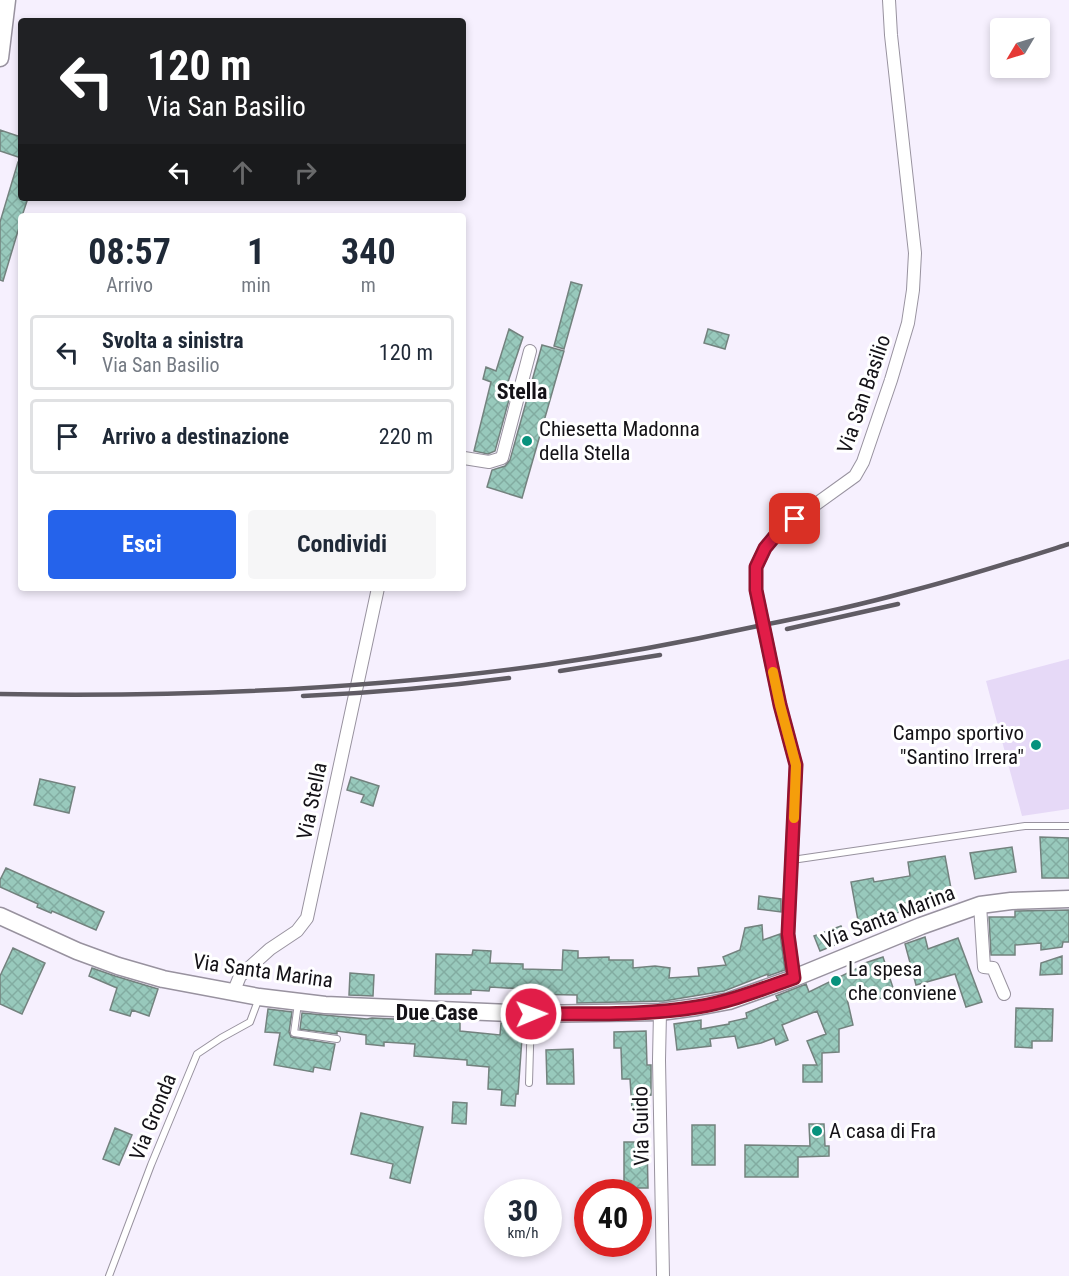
<!DOCTYPE html>
<html lang="it">
<style>
body{margin:0;font-family:"Roboto Condensed",sans-serif;background:#f6f6f7;color:#1f2937;height:100vh;display:flex;flex-direction:column;font-size:22px;white-space:nowrap}
*{box-sizing:border-box;margin:0}
p{font-size:20px;color:#747a83}
.icon{flex:none;width:33px;height:33px;fill:none;stroke:currentColor;stroke-width:2;stroke-linecap:round;stroke-linejoin:round}
.map{position:relative;flex:1;overflow:hidden}
.panel{position:absolute;left:18px;top:213px;width:448px;height:378px;display:flex;flex-direction:column;background:#fff;border-radius:6px;box-shadow:0 3px 9px #0003}
.panel>*{flex:none}
.hud{position:absolute;left:18px;top:18px;width:448px;height:183px;border-radius:6px;box-shadow:0 3px 9px #0003;background:#202124;color:#fff;overflow:hidden}
.needle{width:39px;rotate:232deg}
.fabs{position:absolute;left:990px;top:18px;display:grid;gap:12px}
.fabs a{display:grid;place-items:center;width:60px;height:60px;border-radius:6px;background:#fff;box-shadow:0 3px 9px #0003;font-size:30px}
.speed{position:absolute;left:484px;top:1179px;display:flex;gap:12px;font-size:30px;font-weight:700;text-align:center}
.speed>*{display:grid;place-content:center;width:78px;height:78px;border-radius:50%;background:#fff;box-shadow:0 3px 9px #0003;line-height:1}
.speed small{font-size:15px;font-weight:400}
.speed .limit{border:9px solid #d22;background:#fff;color:#111}
.pin{position:absolute;display:grid;place-items:center;width:51px;height:51px;color:#fff;margin:-26px;border-radius:12px;box-shadow:0 3px 9px #0006}
.me{position:absolute;width:66px;margin:-33px;rotate:89deg;stroke-linejoin:round;filter:drop-shadow(0 0 4px #0008)}
.turn{display:flex;align-items:center;gap:21px;height:126px;padding:0 30px;font-size:27px}
.turn .icon{width:78px;height:78px;stroke-width:2.5}
.turn b{display:block;font-size:42px;line-height:51px}
.lanes{display:flex;align-items:center;height:57px;padding:0 30px;background:#0003;justify-content:center;gap:30px;direction:ltr}
.lanes .off{opacity:.35}
.eta{display:flex;justify-content:space-evenly;align-items:center;height:102px;text-align:center}
.eta b{font-size:36px;font-weight:700;line-height:42px}
.action{display:flex;gap:12px;margin-top:auto;padding:12px 30px}
.action a{flex:1;height:69px;border-radius:6px;background:#2563eb;color:#fff;font-size:24px;font-weight:700;line-height:69px;text-align:center}
.action a+a{background:#f6f6f7;color:#1f2937}
ul{padding:0;list-style:none}
li{display:flex;align-items:center;gap:18px;height:75px;margin:0 12px 9px;padding:0 18px;border:3px solid #e0e1e3;border-radius:6px}
li div{flex:1}
li b{display:block;font-size:22px}
li em{font-style:normal}
.map>svg:first-child{display:block}
</style>
<div class="map">
<svg width="1069" height="1276" viewBox="0 0 1069 1276">
<defs>
<pattern id="building-cross-hatch" width="8" height="8" patternUnits="userSpaceOnUse" patternTransform="scale(1.5)"><rect width="8" height="8" fill="#98c9bc"/><path d="M0 0l8 8M0 8l8-8" fill="none" stroke="#82aca1"/></pattern>
</defs>
<rect width="100%" height="100%" fill="#f6f0fe"/>
<!-- park -->
<path fill="#e6d9f7" d="M 1069,659 L 1069,809 L 1022,816 L 986,681 Z"/>
<!-- building -->
<path fill="url(#building-cross-hatch)" stroke="#73827e" stroke-width="1.5" d="M 0,130 L 21,137 L 21,158 L 0,151 Z
M 18,162 L 21,162 L 21,198 L 28,198 L 22,216 L 21,216 L 21,221 L 3,281 L 0,280 L 0,222 Z
M 571,282 L 582,285 L 564,349 L 554,346 Z
M 509,329 L 523,337 L 504,394 L 510,396 L 495,451 L 488,454 L 474,451 L 491,382 L 483,379 L 486,367 L 496,371 Z
M 708,329 L 729,335 L 725,349 L 704,343 Z
M 542,345 L 564,351 L 522,498 L 487,487 L 492,470 L 505,466 L 510,460 Z
M 351,777 L 379,786 L 373,806 L 361,802 L 364,795 L 347,790 Z
M 40,779 L 75,787 L 69,813 L 34,805 Z
M 1040,837 L 1069,838 L 1069,878 L 1042,878 Z
M 1012,847 L 1016,872 L 975,879 L 970,853 Z
M 945,856 L 952,894 L 899,904 L 901,912 L 879,916 L 881,922 L 859,926 L 851,882 L 873,878 L 874,882 L 910,876 L 908,862 Z
M 6,868 L 104,912 L 96,930 L 52,911 L 51,913 L 37,907 L 38,904 L 0,887 L 0,880 Z
M 759,896 L 781,899 L 781,912 L 758,909 Z
M 1069,910 L 1069,942 L 1063,942 L 1062,947 L 1041,950 L 1041,943 L 1015,945 L 1015,955 L 991,955 L 989,917 L 1015,917 L 1015,911 Z
M 762,925 L 763,940 L 780,934 L 785,970 L 768,976 L 768,974 L 724,991 L 664,1001 L 577,1003 L 577,995 L 523,994 L 523,989 L 490,987 L 489,991 L 471,990 L 471,994 L 435,994 L 436,954 L 472,955 L 473,950 L 491,951 L 490,963 L 523,964 L 523,969 L 562,970 L 563,950 L 578,951 L 578,958 L 609,957 L 609,960 L 633,960 L 633,968 L 655,966 L 670,968 L 669,978 L 699,976 L 698,968 L 726,965 L 723,957 L 740,950 L 745,928 Z
M 841,926 L 847,940 L 820,951 L 814,936 Z
M 925,937 L 928,949 L 958,938 L 982,1002 L 966,1007 L 955,974 L 916,985 L 905,944 Z
M 13,948 L 45,963 L 22,1014 L 0,1004 L 0,976 Z
M 1062,956 L 1062,974 L 1040,975 L 1041,963 Z
M 883,957 L 895,994 L 871,1001 L 867,988 L 846,994 L 853,1025 L 839,1029 L 839,1052 L 822,1053 L 822,1082 L 803,1082 L 803,1065 L 817,1065 L 807,1041 L 826,1034 L 817,1011 L 782,1025 L 788,1040 L 776,1045 L 774,1038 L 761,1043 L 738,1048 L 735,1036 L 710,1039 L 711,1046 L 677,1050 L 674,1024 L 701,1020 L 701,1029 L 729,1024 L 729,1022 L 747,1018 L 746,1013 L 778,1000 L 776,996 L 806,984 L 809,992 L 860,967 L 859,965 Z
M 92,968 L 115,976 L 158,989 L 149,1016 L 132,1010 L 130,1016 L 110,1010 L 117,988 L 89,976 Z
M 350,973 L 374,975 L 373,996 L 349,995 Z
M 1016,1008 L 1053,1009 L 1052,1041 L 1032,1041 L 1032,1048 L 1015,1047 Z
M 268,1009 L 292,1012 L 289,1032 L 291,1037 L 335,1044 L 330,1070 L 314,1067 L 313,1072 L 274,1065 L 280,1033 L 265,1032 Z
M 302,1013 L 367,1019 L 372,1018 L 460,1022 L 460,1031 L 500,1035 L 501,1023 L 523,1024 L 518,1094 L 516,1094 L 515,1106 L 501,1105 L 502,1090 L 488,1089 L 489,1067 L 467,1065 L 467,1060 L 414,1056 L 415,1044 L 384,1042 L 384,1046 L 366,1044 L 366,1035 L 337,1031 L 337,1034 L 300,1029 Z
M 646,1031 L 647,1065 L 651,1065 L 651,1095 L 644,1096 L 644,1109 L 632,1109 L 630,1079 L 622,1079 L 621,1048 L 614,1048 L 614,1032 Z
M 573,1049 L 574,1084 L 547,1084 L 546,1050 Z
M 453,1102 L 467,1103 L 466,1124 L 452,1123 Z
M 361,1113 L 423,1127 L 410,1183 L 390,1178 L 393,1164 L 351,1154 Z
M 809,1124 L 824,1124 L 825,1146 L 829,1146 L 829,1156 L 798,1157 L 798,1177 L 745,1177 L 745,1145 L 810,1146 Z
M 692,1125 L 715,1125 L 715,1165 L 692,1165 Z
M 115,1128 L 132,1135 L 119,1165 L 103,1159 Z
M 624,1142 L 647,1142 L 648,1188 L 624,1188 Z"/>
<g fill="none" stroke-linecap="round" stroke-linejoin="round">
<defs>
<path id="lane" d="M 792,860 L 1025,826 L 1069,826
M 298,1003 L 294,1033 L 337,1039
M 529,1083 L 531,1014
M 109,1276 L 151,1165 L 197,1054 L 221,1038 L 250,1022 L 259,998"/>
<path id="street" d="M 464,458 L 489,462 L 502,458 L 530,351
M 980,905 L 984,967 L 993,968 L 1004,994
M 794,978 L 788,934 L 796,765 L 780,705 L 756,590 L 756,567 L 765,548 L 780,530 L 855,476 L 863,462 L 891,380 L 908,323 L 913,290 L 915,253 L 891,35 L 889,0
M 233,993 L 240,976 L 270,949 L 297,931 L 307,918 L 378,588
M 660,1012 L 659,1060 L 663,1276"/>
<path id="secondary" d="M 0,58 L 7,0
M 0,916 L 77,951 L 118,966 L 163,979 L 259,997 L 325,1005 L 531,1014 L 660,1012 L 697,1007 L 729,1001 L 794,978 L 921,926 L 980,905 L 1011,901 L 1069,899"/>
</defs>
<!-- lane casing -->
<use href="#lane" stroke="#98929f" stroke-width="8"/>
<!-- street casing -->
<use href="#street" stroke="#98929f" stroke-width="14"/>
<!-- secondary casing -->
<use href="#secondary" stroke="#98929f" stroke-width="19"/>
<!-- lane -->
<use href="#lane" stroke="#fff" stroke-width="6"/>
<!-- street -->
<use href="#street" stroke="#fff" stroke-width="12"/>
<!-- secondary -->
<use href="#secondary" stroke="#fff" stroke-width="16"/>
<!-- rail -->
<path stroke="#605c64" stroke-width="4.5" d="M 787,629 L 898,604
M 560,671 L 660,655
M 0,694 C 181,697 364,690 544,665 C 614,655 684,642 753,627 C 805,617 856,606 907,592 C 962,578 1015,561 1069,544
M 303,696 C 372,693 441,687 509,678"/>
</g>
<g fill="none" stroke-linecap="round" stroke-linejoin="round">
<defs>
<path id="route" d="M 531,1014 C 586,1013 643,1016 697,1007 C 730,1002 762,989 794,978 L 788,934 L 796,765 L 780,705 L 756,590 L 756,567 L 765,548 L 780,530 L 795,519"/>
</defs>
<!-- route casing -->
<use href="#route" stroke="#92132f" stroke-width="15"/>
<!-- route -->
<use href="#route" stroke="#e11d48" stroke-width="10"/>
<!-- slow -->
<path stroke="#f59e0b" stroke-width="10" d="M 773,672 L 780,705 L 796,765 L 794,818"/>
</g>
<!-- markers -->
<g fill="#07927d" stroke="#fff" stroke-width="2">
<circle cx="527" cy="441" r="6"/>
<circle cx="1036" cy="745" r="6"/>
<circle cx="836" cy="981" r="6"/>
<circle cx="817" cy="1131" r="6"/>
</g>
<g text-anchor="middle" dominant-baseline="central" stroke-width="6" stroke-linejoin="round" paint-order="stroke">
<!-- street labels -->
<g font-size="21" fill="#141217" stroke="#fff">
<text transform="translate(864 394) rotate(-71)">Via San Basilio</text>
<text transform="translate(312 801) rotate(-78)">Via Stella</text>
<text transform="translate(888 917) rotate(-21)">Via Santa Marina</text>
<text transform="translate(263 971) rotate(8)">Via Santa Marina</text>
<text transform="translate(153 1117) rotate(-68)">Via Gronda</text>
<text transform="translate(641 1126) rotate(-91)">Via Guido</text>
</g>
<!-- poi labels -->
<g font-size="21" fill="#141217" stroke="#fff" text-anchor="start">
<text x="539" y="429">Chiesetta Madonna<tspan x="539" dy="24">della Stella</tspan></text>
<text x="1024" y="733" text-anchor="end">Campo sportivo<tspan x="1024" dy="24">"Santino Irrera"</tspan></text>
<text x="848" y="969">La spesa<tspan x="848" dy="24">che conviene</tspan></text>
<text x="829" y="1131">A casa di Fra</text>
</g>
<!-- neighbourhood labels -->
<g font-size="22" font-weight="bold" fill="#141217" stroke="#fff">
<text x="522" y="391">Stella</text>
<text x="437" y="1012">Due Case</text>
</g>
</g>
</svg>
<div class="fabs">
<a><svg class="needle" viewBox="-14 -14 28 28"><path d="M0-13l5 13h-10z" fill="#e53935"/><path d="M0 13l5-13h-10z" fill="#747a83"/></svg></a>
</div>
<div class="speed"><div>30<small>km/h</small></div><div class="limit">40</div></div>
<div class="pin" style="left:795px;top:519px;background:#d93025"><svg class="icon" aria-label="arrive" viewBox="0 0 24 24"><path d="M6 21V4h12l-3 4 3 4H6"/></svg></div>
<svg class="me" style="left:531px;top:1014px" viewBox="-20 -20 40 40"><circle r="17" fill="#e11d48" stroke="#fff" stroke-width="3"/><path d="M0-11L8 9 0 5-8 9z" fill="#fff"/></svg>
<div class="hud">
<div class="turn"><svg class="icon" aria-label="left" viewBox="0 0 24 24"><path d="M17 20v-9H6M10 6l-5 5 5 5"/></svg><div><b>120 m</b>Via San Basilio</div></div>
<div class="lanes"><svg class="icon" aria-label="left" viewBox="0 0 24 24"><path d="M17 20v-9H6M10 6l-5 5 5 5"/></svg><svg class="icon off" aria-label="ahead" viewBox="0 0 24 24"><path d="M12 20V5M6 11l6-6 6 6"/></svg><svg class="icon off" aria-label="right" viewBox="0 0 24 24"><path d="M7 20v-9h11M14 6l5 5-5 5"/></svg></div>
</div>
<section class="panel">
<div class="eta">
<div><b>08:57</b><p>Arrivo</p></div>
<div><b>1</b><p>min</p></div>
<div><b>340</b><p>m</p></div>
</div>
<ul>
<li><svg class="icon" aria-label="left" viewBox="0 0 24 24"><path d="M17 20v-9H6M10 6l-5 5 5 5"/></svg><div><b>Svolta a sinistra</b><p>Via San Basilio</p></div><em>120 m</em></li>
<li><svg class="icon" aria-label="arrive" viewBox="0 0 24 24"><path d="M6 21V4h12l-3 4 3 4H6"/></svg><div><b>Arrivo a destinazione</b></div><em>220 m</em></li>
</ul>
<div class="action"><a>Esci</a><a>Condividi</a></div>
</section>
</div>
